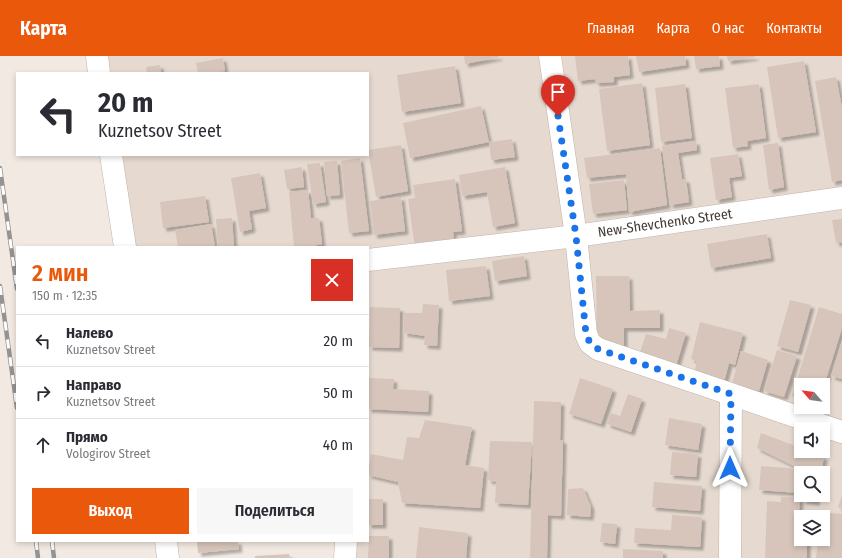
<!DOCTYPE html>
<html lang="ru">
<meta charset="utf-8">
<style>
body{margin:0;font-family:"Fira Sans Condensed",sans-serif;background:#f7f7f7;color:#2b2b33;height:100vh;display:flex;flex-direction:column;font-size:15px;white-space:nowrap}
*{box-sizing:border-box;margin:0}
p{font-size:13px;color:#7c7c81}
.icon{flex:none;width:22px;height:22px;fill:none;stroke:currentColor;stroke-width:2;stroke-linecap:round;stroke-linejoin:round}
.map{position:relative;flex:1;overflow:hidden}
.sheet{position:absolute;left:16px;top:190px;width:353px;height:296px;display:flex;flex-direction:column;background:#fff;border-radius:0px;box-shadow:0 2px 6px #0003}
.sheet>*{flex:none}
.top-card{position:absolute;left:16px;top:16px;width:353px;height:84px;border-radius:0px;box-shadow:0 2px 6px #0003;background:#fff;color:#2b2b33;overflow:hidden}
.needle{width:26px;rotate:298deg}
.buttons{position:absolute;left:794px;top:322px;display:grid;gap:8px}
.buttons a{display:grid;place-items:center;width:36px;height:36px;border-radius:0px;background:#fff;box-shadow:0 2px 6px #0003;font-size:20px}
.pin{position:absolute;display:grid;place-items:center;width:34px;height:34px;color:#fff;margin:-41px -17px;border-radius:50% 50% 50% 0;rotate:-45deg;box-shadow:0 0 4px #0007}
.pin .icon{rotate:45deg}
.me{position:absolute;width:44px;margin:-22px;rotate:0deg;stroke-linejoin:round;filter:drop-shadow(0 0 3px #0008)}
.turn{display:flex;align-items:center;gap:14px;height:84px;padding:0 16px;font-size:18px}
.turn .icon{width:52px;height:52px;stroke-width:2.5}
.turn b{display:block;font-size:28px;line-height:34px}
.round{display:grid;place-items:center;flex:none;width:42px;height:42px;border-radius:0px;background:#f7f7f7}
.head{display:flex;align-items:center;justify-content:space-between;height:68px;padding:0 16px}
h1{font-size:24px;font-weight:600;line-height:30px;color:#ea580c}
.cta{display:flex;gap:8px;margin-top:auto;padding:8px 16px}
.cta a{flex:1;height:46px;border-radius:0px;background:#ea580c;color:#fff;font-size:16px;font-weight:600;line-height:46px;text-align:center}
.cta a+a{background:#f7f7f7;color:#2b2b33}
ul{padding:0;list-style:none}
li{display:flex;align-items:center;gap:12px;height:52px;padding:0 16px;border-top:1px solid #e1e1e2}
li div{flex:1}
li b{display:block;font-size:15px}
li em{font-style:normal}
header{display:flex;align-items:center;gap:24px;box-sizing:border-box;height:56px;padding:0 20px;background:#ea580c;color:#fff}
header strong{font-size:19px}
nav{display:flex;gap:22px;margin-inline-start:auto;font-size:14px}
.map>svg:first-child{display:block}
</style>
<header>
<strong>Карта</strong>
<nav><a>Главная</a><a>Карта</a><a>О нас</a><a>Контакты</a></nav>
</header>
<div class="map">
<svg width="842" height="502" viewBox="0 0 842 502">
<defs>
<filter id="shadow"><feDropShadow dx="3.5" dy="3.5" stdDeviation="1" flood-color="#0004"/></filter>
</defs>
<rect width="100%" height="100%" fill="#f2eae2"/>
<!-- residential -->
<path fill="#e6dad0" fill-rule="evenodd" d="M 97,0 L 842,0 L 842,502 L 345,502 L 346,485 L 368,485 L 368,191 L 125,191 L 111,99 L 368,99 L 368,17 L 99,17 ZM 801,329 L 823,329 L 823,351 L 801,351 ZM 801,373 L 823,373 L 823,395 L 801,395 ZM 801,417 L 823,417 L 823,439 L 801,439 ZM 801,461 L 823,461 L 823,483 L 801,483 Z"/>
<!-- building -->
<path fill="#d7c5bb" filter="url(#shadow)" d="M 464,0 L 499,0 L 499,1 L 465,8 Z
M 575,0 L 628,0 L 630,19 L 614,21 L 614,26 L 596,27 L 595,23 L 578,25 Z
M 636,0 L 685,0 L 686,9 L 639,16 Z
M 694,0 L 719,0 L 720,10 L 696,13 Z
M 727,0 L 755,0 L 755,1 L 728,5 Z
M 223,2 L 225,15 L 215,17 L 198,17 L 196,7 Z
M 804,5 L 816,76 L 778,82 L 767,11 Z
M 160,9 L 161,17 L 147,17 L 146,11 Z
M 455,10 L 461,47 L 402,56 L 397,19 Z
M 836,21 L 842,52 L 842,124 L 832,126 L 815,25 Z
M 642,27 L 650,89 L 607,95 L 599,33 Z
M 685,28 L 692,82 L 661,86 L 655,32 Z
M 759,28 L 766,82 L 747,85 L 748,90 L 733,92 L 725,32 Z
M 481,50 L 489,86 L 410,102 L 403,67 Z
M 512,83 L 515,101 L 491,104 L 489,86 Z
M 696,85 L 697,94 L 678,97 L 682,123 L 686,123 L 689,146 L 670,149 L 662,90 Z
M 778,87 L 784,131 L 769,134 L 763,89 Z
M 401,89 L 408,135 L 376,141 L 368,94 Z
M 660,92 L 667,149 L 629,156 L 626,118 L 587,122 L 584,102 Z
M 738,98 L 742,120 L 729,122 L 732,141 L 716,144 L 710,102 Z
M 360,102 L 369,175 L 349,177 L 341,105 Z
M 337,105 L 340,139 L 327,140 L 324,106 Z
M 320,107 L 326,146 L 313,148 L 307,108 Z
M 302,111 L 304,131 L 287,133 L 284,114 Z
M 505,111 L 515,167 L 493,171 L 487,136 L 462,140 L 459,119 Z
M 260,117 L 266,152 L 249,155 L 252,173 L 240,176 L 231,122 Z
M 455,123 L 462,175 L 453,176 L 454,186 L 415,192 L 408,143 L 415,142 L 413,129 Z
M 624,124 L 627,154 L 593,158 L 589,128 Z
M 308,134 L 311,162 L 319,162 L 322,188 L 316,189 L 317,191 L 294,191 L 289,136 Z
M 205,140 L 209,166 L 163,172 L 160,146 Z
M 401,141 L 405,175 L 374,179 L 370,145 Z
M 232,162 L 234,191 L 218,191 L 216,163 Z
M 842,163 L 842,186 L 836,187 L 832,164 Z
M 211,168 L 215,191 L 178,191 L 175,174 Z
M 767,178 L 771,202 L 711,212 L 707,188 Z
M 524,200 L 527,220 L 495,225 L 492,205 Z
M 486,210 L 490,240 L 449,245 L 446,214 Z
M 596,220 L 629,220 L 630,255 L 660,254 L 660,272 L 624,272 L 624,289 L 597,290 Z
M 790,244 L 811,249 L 798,296 L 777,290 Z
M 423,248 L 439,249 L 437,290 L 424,289 L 425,280 L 404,277 L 403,257 L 422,257 Z
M 370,251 L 400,252 L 399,292 L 369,291 Z
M 819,251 L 842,258 L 842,272 L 823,333 L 823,329 L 801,329 L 801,342 L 792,340 Z
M 700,266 L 743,277 L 735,309 L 729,307 L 724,326 L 694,318 L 697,305 L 691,303 Z
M 669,272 L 686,277 L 676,310 L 639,299 L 646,278 L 666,283 Z
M 842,285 L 842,323 L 831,320 Z
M 777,294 L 797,300 L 784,341 L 764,335 Z
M 741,295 L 768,304 L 759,335 L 732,327 Z
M 368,322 L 394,323 L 393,333 L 429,335 L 428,356 L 368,353 Z
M 580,322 L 613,333 L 601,368 L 569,358 Z
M 628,338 L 642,343 L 631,376 L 607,368 L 611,357 L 620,360 Z
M 534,345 L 561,346 L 560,384 L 563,384 L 561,460 L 548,459 L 547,502 L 530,502 Z
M 669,362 L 702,368 L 698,394 L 665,389 Z
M 425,364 L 472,371 L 465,409 L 484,412 L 480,452 L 402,447 L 398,426 L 368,419 L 371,398 L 403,404 L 407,381 L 419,382 Z
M 761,377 L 801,392 L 801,395 L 808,395 L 824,401 L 821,417 L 804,417 L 804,415 L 757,392 Z
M 490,385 L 532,386 L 528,449 L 495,447 L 496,426 L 488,424 Z
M 672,396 L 698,398 L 696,421 L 670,419 Z
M 761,410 L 800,413 L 799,437 L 759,434 Z
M 654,426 L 702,430 L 700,455 L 652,451 Z
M 583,432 L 591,451 L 590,461 L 567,459 L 568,433 Z
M 802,439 L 817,439 L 816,446 L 802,444 Z
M 842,439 L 842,453 L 838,451 Z
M 781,441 L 800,441 L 799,456 L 808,456 L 808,461 L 801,461 L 801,483 L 807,483 L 807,502 L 765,502 L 767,445 L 781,446 Z
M 368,443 L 383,443 L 383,469 L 368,469 Z
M 821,456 L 842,458 L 842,502 L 816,502 L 818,483 L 823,483 L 823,461 L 820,461 Z
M 672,459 L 702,461 L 700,491 L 634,487 L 635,472 L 671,474 Z
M 602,467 L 617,468 L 615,488 L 600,486 Z
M 419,471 L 468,477 L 466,502 L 416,502 Z
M 369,480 L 389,480 L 389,502 L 368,502 Z
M 197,485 L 238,485 L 239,493 L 198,497 Z
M 623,493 L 663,495 L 663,502 L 623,502 Z
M 289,498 L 290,502 L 255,502 L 255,500 Z"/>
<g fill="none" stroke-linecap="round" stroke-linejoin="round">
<defs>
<path id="minor" d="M 97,0 L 99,17
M 550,0 L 576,180 L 586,278 L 590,287 L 598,293 L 842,376
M 111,99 L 125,191
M 368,204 L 576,180 L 842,142
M 166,485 L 168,502
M 345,502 L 346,485
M 730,502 L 731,338"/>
</defs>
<!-- minor casing -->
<use href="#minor" stroke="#c0b2a8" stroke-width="23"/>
<!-- minor -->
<use href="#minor" stroke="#fff" stroke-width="22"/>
<defs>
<path id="rail" d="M 0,112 L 17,233
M 0,230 L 17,352
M 36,485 L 38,502
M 52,485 L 54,502"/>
</defs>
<!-- rail casing -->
<use href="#rail" stroke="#939393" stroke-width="4.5"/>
<!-- rail -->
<use href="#rail" stroke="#fff" stroke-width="3" stroke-dasharray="9" stroke-linecap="butt"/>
</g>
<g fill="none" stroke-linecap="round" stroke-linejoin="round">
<!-- route -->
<path stroke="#1a73e8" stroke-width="7" stroke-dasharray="0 12.6" d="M 558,60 L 576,180 L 586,278 L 590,287 L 598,293 L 731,338 L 730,412"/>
</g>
<g text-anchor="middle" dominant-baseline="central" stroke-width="4" stroke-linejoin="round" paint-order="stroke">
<!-- street labels -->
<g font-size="14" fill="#443933" stroke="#fff">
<text transform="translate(665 167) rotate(-8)">New-Shevchenko Street</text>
</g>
</g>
</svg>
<div class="buttons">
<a><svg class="needle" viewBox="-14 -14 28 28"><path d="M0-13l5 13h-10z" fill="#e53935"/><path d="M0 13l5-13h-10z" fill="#7c7c81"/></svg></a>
<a><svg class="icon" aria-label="sound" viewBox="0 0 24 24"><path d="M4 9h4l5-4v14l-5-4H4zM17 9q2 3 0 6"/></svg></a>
<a><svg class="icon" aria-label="search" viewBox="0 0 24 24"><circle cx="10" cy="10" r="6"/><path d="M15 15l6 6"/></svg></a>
<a><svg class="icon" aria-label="layers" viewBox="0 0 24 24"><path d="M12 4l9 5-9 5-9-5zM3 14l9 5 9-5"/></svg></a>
</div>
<div class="pin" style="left:558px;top:60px;background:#d93025"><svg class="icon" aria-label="arrive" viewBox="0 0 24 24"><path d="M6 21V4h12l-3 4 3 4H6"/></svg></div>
<svg class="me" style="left:730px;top:412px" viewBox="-20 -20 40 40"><path d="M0-17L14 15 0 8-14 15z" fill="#1a73e8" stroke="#fff" stroke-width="4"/></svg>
<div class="top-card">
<div class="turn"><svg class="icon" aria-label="left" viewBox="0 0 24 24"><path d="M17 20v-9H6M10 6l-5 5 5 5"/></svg><div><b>20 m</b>Kuznetsov Street</div></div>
</div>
<section class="sheet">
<div class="head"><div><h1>2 мин</h1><p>150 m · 12:35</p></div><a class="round" style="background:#d93025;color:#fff"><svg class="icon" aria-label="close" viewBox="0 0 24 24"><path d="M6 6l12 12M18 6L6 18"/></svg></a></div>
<ul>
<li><svg class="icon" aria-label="left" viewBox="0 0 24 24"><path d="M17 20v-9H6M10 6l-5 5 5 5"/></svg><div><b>Налево</b><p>Kuznetsov Street</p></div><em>20 m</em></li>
<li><svg class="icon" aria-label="right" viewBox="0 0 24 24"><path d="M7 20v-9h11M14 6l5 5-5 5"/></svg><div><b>Направо</b><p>Kuznetsov Street</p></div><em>50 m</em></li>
<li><svg class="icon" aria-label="ahead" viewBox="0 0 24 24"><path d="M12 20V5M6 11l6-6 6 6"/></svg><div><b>Прямо</b><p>Vologirov Street</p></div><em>40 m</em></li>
</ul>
<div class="cta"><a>Выход</a><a>Поделиться</a></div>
</section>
</div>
